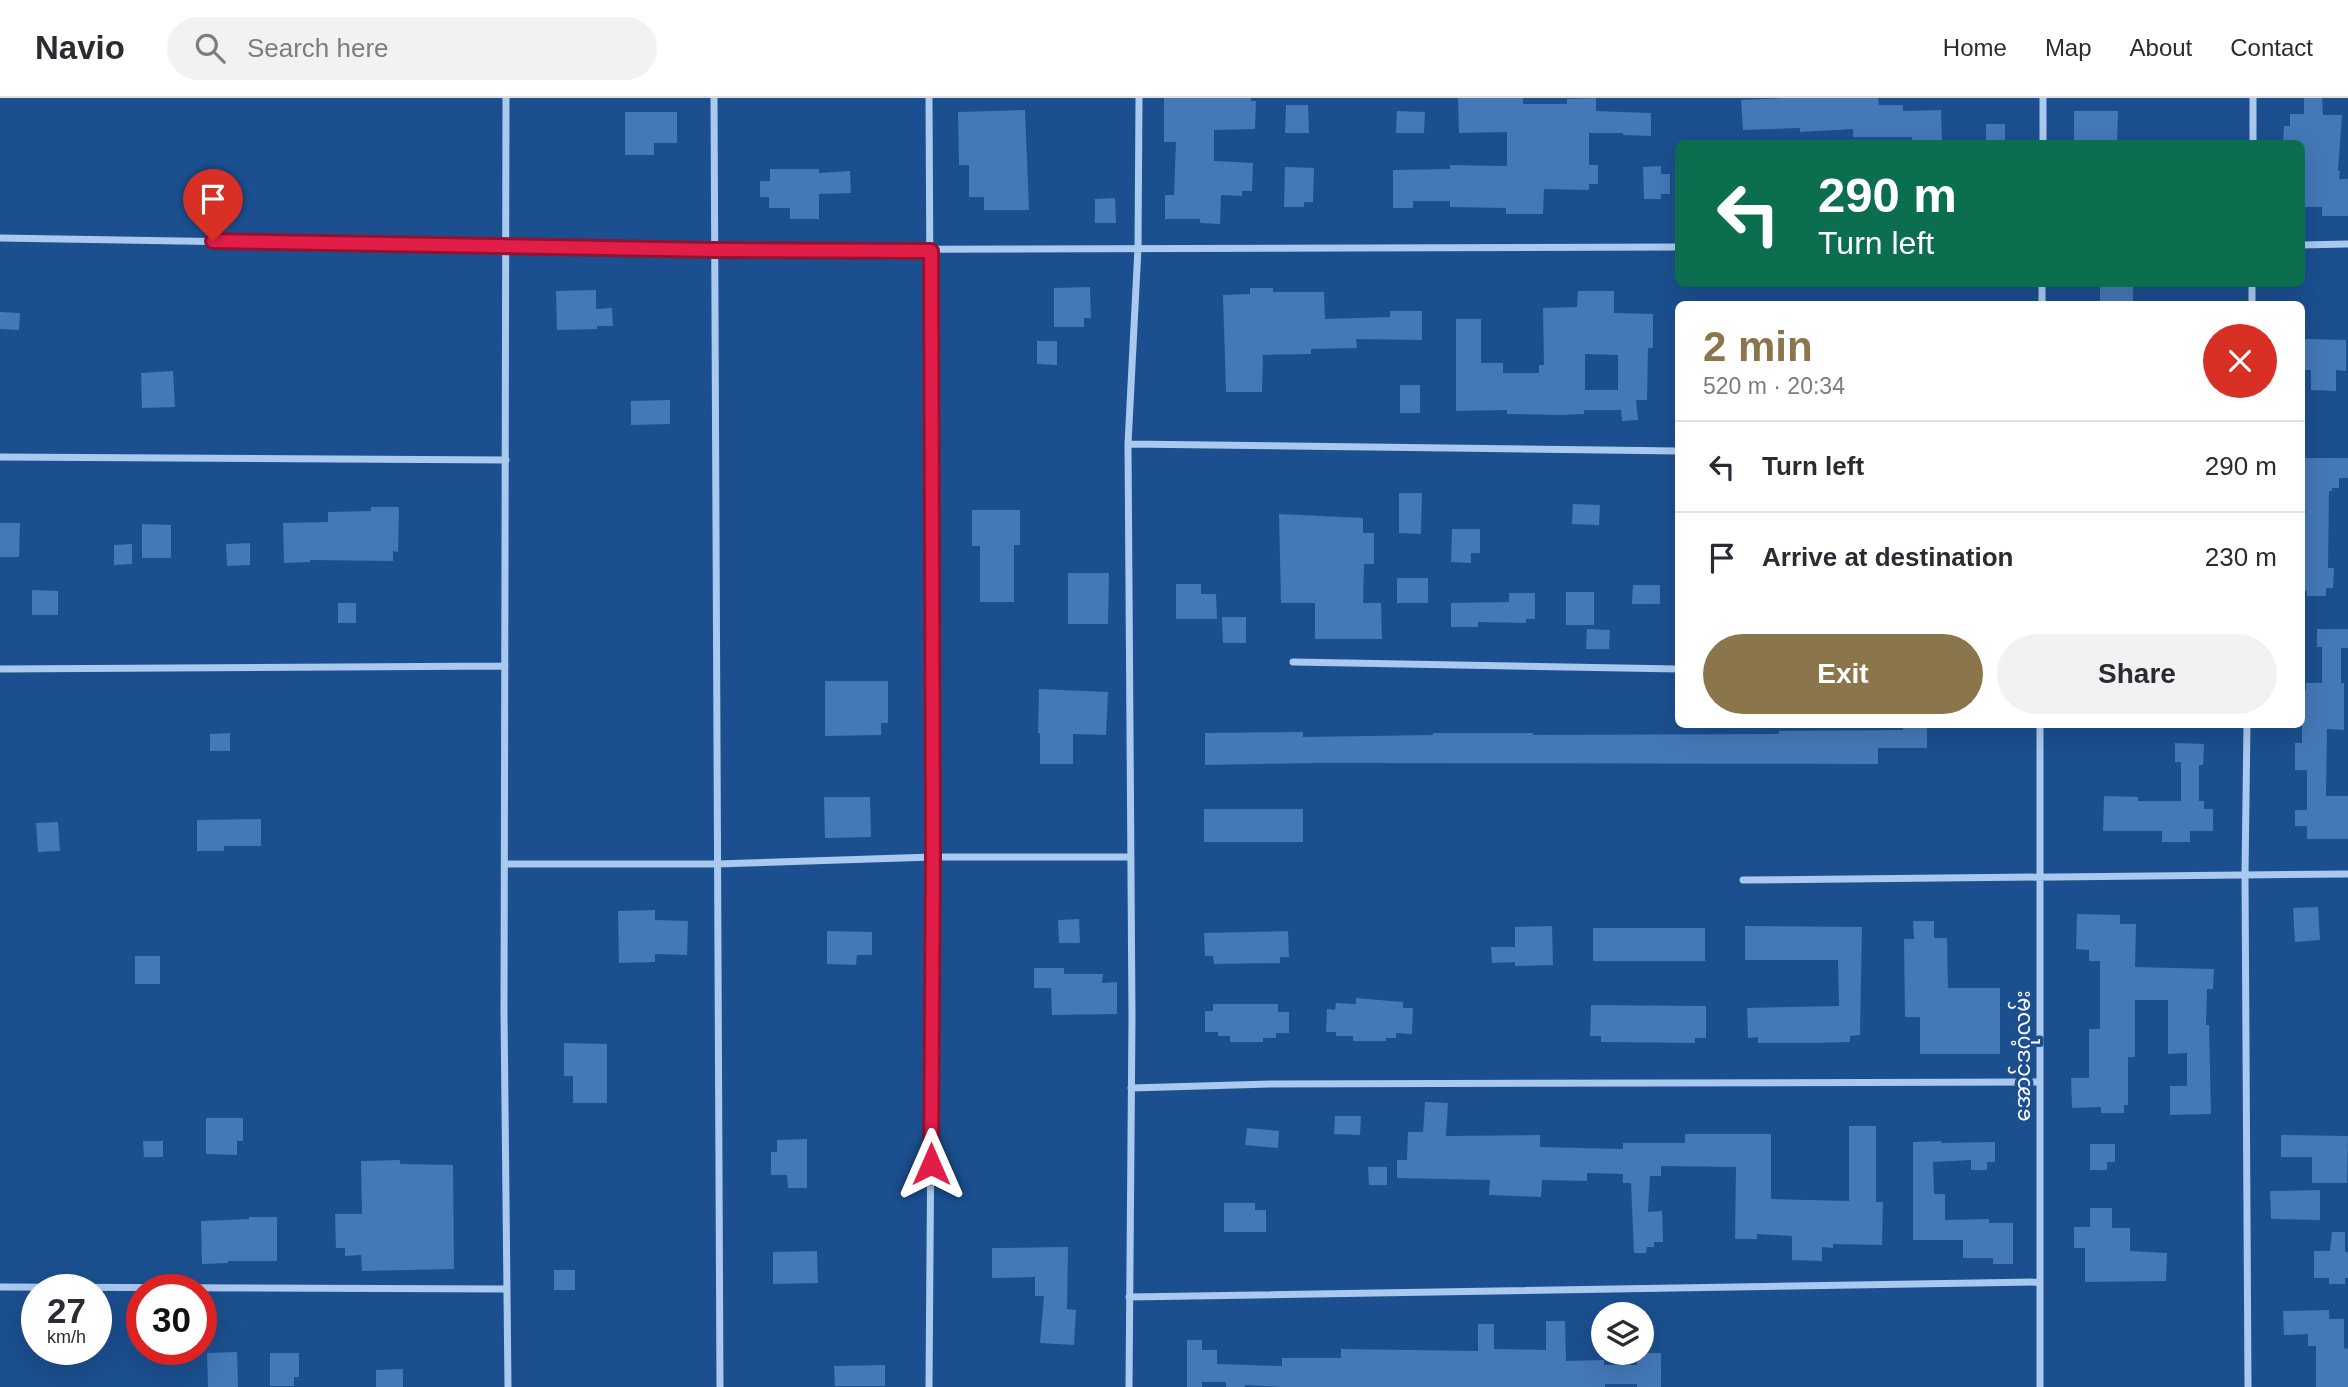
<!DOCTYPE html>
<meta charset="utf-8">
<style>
body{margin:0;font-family:Arial,"Noto Sans Myanmar",sans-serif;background:#f2f2f3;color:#2b2b33;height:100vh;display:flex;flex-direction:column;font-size:26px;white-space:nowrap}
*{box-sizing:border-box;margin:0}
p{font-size:23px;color:#7c7c81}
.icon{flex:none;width:38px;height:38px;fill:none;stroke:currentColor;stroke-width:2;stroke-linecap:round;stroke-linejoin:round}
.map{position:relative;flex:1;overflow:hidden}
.details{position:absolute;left:1675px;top:203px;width:630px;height:427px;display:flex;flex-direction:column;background:#fff;border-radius:10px;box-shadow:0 7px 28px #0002}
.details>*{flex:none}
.banner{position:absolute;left:1675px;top:42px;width:630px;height:147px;border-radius:10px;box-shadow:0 7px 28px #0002;background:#0b6e4f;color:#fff;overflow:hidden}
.fabs{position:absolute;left:1591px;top:1204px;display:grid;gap:14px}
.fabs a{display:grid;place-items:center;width:63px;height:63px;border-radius:50%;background:#fff;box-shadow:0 7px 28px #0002;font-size:35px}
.speed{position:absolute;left:21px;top:1176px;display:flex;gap:14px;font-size:35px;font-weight:700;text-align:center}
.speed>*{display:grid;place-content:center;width:91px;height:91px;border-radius:50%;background:#fff;box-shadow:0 7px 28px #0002;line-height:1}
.speed small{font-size:18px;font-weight:400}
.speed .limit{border:10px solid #d22;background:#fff;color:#111}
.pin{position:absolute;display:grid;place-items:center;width:60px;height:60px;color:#fff;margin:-72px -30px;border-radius:50% 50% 50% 0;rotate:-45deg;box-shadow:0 0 7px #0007}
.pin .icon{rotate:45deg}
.me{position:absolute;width:77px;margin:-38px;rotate:0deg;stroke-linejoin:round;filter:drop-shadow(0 0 5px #0008)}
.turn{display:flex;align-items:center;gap:24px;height:147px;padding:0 28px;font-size:32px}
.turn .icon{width:91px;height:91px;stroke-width:2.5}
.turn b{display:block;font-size:49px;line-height:60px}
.round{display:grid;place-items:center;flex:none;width:74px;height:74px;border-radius:37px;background:#f2f2f3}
.headline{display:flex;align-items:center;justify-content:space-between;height:119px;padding:0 28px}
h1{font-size:42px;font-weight:800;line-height:52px;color:#8a764a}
.cta{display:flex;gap:14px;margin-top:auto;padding:14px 28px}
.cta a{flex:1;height:80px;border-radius:42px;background:#8a764a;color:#fff;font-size:28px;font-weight:800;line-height:80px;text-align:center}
.cta a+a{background:#f2f2f3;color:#2b2b33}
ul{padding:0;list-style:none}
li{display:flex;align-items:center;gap:21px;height:91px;padding:0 28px;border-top:2px solid #e1e1e2}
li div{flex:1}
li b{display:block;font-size:26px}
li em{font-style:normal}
header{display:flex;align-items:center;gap:42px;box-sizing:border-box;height:98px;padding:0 35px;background:#fff;border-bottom:2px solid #e1e1e2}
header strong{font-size:33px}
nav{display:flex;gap:38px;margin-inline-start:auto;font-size:24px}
.search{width:490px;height:63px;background:#f2f2f3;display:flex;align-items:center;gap:18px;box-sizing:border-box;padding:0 24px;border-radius:38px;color:#7c7c81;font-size:26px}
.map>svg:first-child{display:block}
</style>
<header>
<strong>Navio</strong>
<div class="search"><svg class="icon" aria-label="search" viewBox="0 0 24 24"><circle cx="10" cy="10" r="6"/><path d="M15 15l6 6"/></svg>Search here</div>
<nav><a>Home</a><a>Map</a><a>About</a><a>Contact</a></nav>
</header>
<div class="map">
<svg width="2348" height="1289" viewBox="0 0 2348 1289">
<rect width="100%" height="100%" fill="#1b4f8f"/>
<!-- building -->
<path fill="#4478b7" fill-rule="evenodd" d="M 1164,0 L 1251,0 L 1251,3 L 1256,3 L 1255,31 L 1214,32 L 1214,63 L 1253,65 L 1252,93 L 1242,93 L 1242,98 L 1221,97 L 1220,126 L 1200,125 L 1200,121 L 1165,121 L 1165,97 L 1174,97 L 1176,44 L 1164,44 Z
M 1458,0 L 1523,0 L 1523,6 L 1567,6 L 1567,1 L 1596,0 L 1596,13 L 1651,15 L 1651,38 L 1623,37 L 1623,35 L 1589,35 L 1589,67 L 1598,67 L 1598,86 L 1589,86 L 1589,92 L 1544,91 L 1543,116 L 1506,116 L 1506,110 L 1450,109 L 1450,103 L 1413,103 L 1413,110 L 1393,110 L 1393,72 L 1450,71 L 1450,67 L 1507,68 L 1507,34 L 1459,35 Z
M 1785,0 L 1878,0 L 1879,7 L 1903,7 L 1903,13 L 1941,12 L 1942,42 L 1912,43 L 1912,39 L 1853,39 L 1853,31 L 1800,34 L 1800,30 L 1743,32 L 1741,2 Z
M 2304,0 L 2322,0 L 2323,17 L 2342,17 L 2338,73 L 2340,73 L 2339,81 L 2348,81 L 2348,118 L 2322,118 L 2322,109 L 2305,109 L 2305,99 L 2301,99 L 2301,46 L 2283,46 L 2284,28 L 2290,28 L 2290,16 L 2304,16 Z
M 1286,7 L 1308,7 L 1309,35 L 1285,35 Z
M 1025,12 L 1029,112 L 984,112 L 984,99 L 969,99 L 969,67 L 959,67 L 958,14 Z
M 1397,13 L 1425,14 L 1424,35 L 1396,35 Z
M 2074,13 L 2118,13 L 2117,46 L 2074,46 Z
M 625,14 L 677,14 L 677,45 L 654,45 L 654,57 L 625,57 Z
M 1986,26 L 2005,26 L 2005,46 L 1986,46 Z
M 1661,68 L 1661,76 L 1670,76 L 1670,96 L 1661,96 L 1661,101 L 1644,101 L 1643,69 Z
M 1285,69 L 1314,70 L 1313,104 L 1304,104 L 1304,109 L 1284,109 Z
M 770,71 L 819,71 L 819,75 L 850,73 L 851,95 L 819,96 L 819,121 L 790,121 L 790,110 L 769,110 L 769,99 L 760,99 L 760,83 L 770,83 Z
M 1115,100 L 1116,125 L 1095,125 L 1095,101 Z
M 2100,186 L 2133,186 L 2133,206 L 2100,206 Z
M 1090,189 L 1091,220 L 1084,220 L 1084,229 L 1054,229 L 1054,190 Z
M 1250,190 L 1273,190 L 1273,194 L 1324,194 L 1325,221 L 1390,219 L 1390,213 L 1422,213 L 1422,242 L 1356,241 L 1357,250 L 1311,251 L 1311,256 L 1263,257 L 1262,294 L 1226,294 L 1223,197 L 1250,196 Z
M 596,192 L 596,211 L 612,210 L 613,228 L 597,228 L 597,231 L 557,232 L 556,193 Z
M 1578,193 L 1614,193 L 1614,215 L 1653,216 L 1653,250 L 1648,250 L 1647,302 L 1636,302 L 1638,322 L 1622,323 L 1621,312 L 1584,312 L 1584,316 L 1561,317 L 1507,316 L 1507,312 L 1456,313 L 1456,221 L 1481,221 L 1481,265 L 1503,265 L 1503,275 L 1539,275 L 1539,267 L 1544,267 L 1543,210 L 1577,209 ZM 1585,256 L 1618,257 L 1618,292 L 1585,292 Z
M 0,214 L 20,215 L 19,232 L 0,231 Z
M 2305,241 L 2346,242 L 2346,273 L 2336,272 L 2336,293 L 2311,292 L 2311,272 L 2305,272 L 2305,267 L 2301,267 L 2301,251 L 2305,251 Z
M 1037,243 L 1057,243 L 1057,267 L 1037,266 Z
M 173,273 L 175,309 L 142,310 L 141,275 Z
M 1400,287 L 1420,287 L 1420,315 L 1400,315 Z
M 670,302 L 670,326 L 631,327 L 631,303 Z
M 2304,360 L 2348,360 L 2348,380 L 2339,380 L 2339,390 L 2332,390 L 2332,393 L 2329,393 L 2328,470 L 2334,470 L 2333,490 L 2326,490 L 2326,498 L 2307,498 L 2307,493 L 2303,493 L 2301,418 L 2304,418 Z
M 1399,395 L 1422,395 L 1421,436 L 1399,435 Z
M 1573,406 L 1600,407 L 1599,427 L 1572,426 Z
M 371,409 L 399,409 L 398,454 L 393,453 L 393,463 L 310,462 L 310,464 L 284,465 L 283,425 L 328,424 L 328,414 L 371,413 Z
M 972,412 L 1020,412 L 1020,447 L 1014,447 L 1014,504 L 980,504 L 980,448 L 972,448 Z
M 1279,416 L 1363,420 L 1363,435 L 1374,435 L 1374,466 L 1364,466 L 1363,505 L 1381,505 L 1382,541 L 1315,541 L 1315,505 L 1281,505 Z
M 0,425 L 20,425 L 19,459 L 0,459 Z
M 142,426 L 171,427 L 171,460 L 142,460 Z
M 1452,431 L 1480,431 L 1480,455 L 1471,455 L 1471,465 L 1451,464 Z
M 250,445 L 250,467 L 227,468 L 226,446 Z
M 132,446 L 132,466 L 114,467 L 114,447 Z
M 1068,475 L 1109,475 L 1108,526 L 1068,526 Z
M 1397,480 L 1428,480 L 1428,505 L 1397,505 Z
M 1176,486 L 1201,486 L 1201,496 L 1216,496 L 1217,521 L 1176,521 Z
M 1633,487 L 1660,487 L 1660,506 L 1632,506 Z
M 32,492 L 58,493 L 58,517 L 32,517 Z
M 1566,494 L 1594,494 L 1594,527 L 1566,527 Z
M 1509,495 L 1535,495 L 1535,521 L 1526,521 L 1526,525 L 1478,524 L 1478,529 L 1451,529 L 1451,505 L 1509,504 Z
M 338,505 L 356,505 L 356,525 L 338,525 Z
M 1222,519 L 1246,519 L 1246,545 L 1223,545 Z
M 1587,531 L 1610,532 L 1609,551 L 1586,551 Z
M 2317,531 L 2348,531 L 2348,550 L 2341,550 L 2341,585 L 2344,585 L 2344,632 L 2327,631 L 2326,698 L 2348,698 L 2348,741 L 2307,741 L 2307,728 L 2295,728 L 2295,712 L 2307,712 L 2307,672 L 2295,672 L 2295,645 L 2302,645 L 2302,592 L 2306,592 L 2306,585 L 2322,585 L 2322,549 L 2317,549 Z
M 825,583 L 888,583 L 888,625 L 881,625 L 881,637 L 825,638 Z
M 1039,591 L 1108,594 L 1106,637 L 1073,636 L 1073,666 L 1040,666 L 1040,635 L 1038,635 Z
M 1903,626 L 1927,626 L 1927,650 L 1878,650 L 1878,666 L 1320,665 L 1205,667 L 1205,635 L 1303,634 L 1303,639 L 1433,637 L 1433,635 L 1533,635 L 1533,637 L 1779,636 L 1779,633 L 1903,632 Z
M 230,635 L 230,653 L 210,653 L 210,636 Z
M 2175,645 L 2204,646 L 2203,667 L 2199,667 L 2199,703 L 2204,703 L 2204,711 L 2213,711 L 2213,733 L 2190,733 L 2190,744 L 2162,744 L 2162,733 L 2103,733 L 2104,698 L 2138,699 L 2138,703 L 2181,703 L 2181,664 L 2175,664 Z
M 824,699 L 870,699 L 871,739 L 825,740 Z
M 1204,711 L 1303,711 L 1303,744 L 1204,744 Z
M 261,721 L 261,748 L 224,748 L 224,753 L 197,753 L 197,722 Z
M 58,724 L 60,753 L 38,754 L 36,725 Z
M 2318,809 L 2320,842 L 2295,844 L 2293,810 Z
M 655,812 L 655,822 L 688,823 L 687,857 L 655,856 L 655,864 L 619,865 L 618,813 Z
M 2077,816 L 2120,817 L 2120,826 L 2136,826 L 2135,869 L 2214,871 L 2213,891 L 2207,891 L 2206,927 L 2209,927 L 2211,1016 L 2170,1017 L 2170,988 L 2187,988 L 2187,955 L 2168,956 L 2168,902 L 2135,902 L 2135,959 L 2128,959 L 2128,1007 L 2124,1007 L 2124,1015 L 2101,1015 L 2101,1009 L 2072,1010 L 2071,980 L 2089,980 L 2089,931 L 2100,931 L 2100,863 L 2089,863 L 2089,852 L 2076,851 Z
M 1079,821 L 1080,845 L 1059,845 L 1058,822 Z
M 1913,823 L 1934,823 L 1934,840 L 1947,840 L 1948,890 L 2000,890 L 2000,956 L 1920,956 L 1920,919 L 1905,919 L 1904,841 L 1914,841 Z
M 1552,828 L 1553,867 L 1515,868 L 1515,864 L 1492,865 L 1491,849 L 1515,849 L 1515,829 Z
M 1745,828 L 1862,829 L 1860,937 L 1850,938 L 1850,944 L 1813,945 L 1758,945 L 1758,939 L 1748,940 L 1747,910 L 1839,908 L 1838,862 L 1745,862 Z
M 1593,830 L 1705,830 L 1705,863 L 1593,863 Z
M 827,833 L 872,834 L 872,857 L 857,857 L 856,867 L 827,866 Z
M 1288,833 L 1289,859 L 1280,859 L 1280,865 L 1214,866 L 1213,858 L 1205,858 L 1204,835 Z
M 135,858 L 160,858 L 160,886 L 135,886 Z
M 1034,870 L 1064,870 L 1064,876 L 1103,876 L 1102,885 L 1117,884 L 1117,916 L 1052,917 L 1051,890 L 1034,890 Z
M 1356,900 L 1403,904 L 1403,910 L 1413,910 L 1412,936 L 1396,935 L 1396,940 L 1386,940 L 1386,943 L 1353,943 L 1353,938 L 1336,938 L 1336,934 L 1326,934 L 1327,911 L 1335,912 L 1336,905 L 1356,906 Z
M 1213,906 L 1278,906 L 1278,914 L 1289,914 L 1289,935 L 1276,935 L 1276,940 L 1263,940 L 1263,944 L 1230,944 L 1230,938 L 1218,938 L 1218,934 L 1205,934 L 1205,913 L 1213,913 Z
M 1591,907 L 1706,908 L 1706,940 L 1695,940 L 1695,945 L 1601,944 L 1601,938 L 1590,938 Z
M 564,945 L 607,946 L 607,1005 L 573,1005 L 573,978 L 564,978 Z
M 1425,1004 L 1448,1005 L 1446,1038 L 1540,1037 L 1540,1049 L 1623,1051 L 1623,1045 L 1685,1045 L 1685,1036 L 1771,1036 L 1771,1101 L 1849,1103 L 1849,1028 L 1876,1028 L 1876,1104 L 1883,1104 L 1882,1147 L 1833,1146 L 1833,1150 L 1822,1149 L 1822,1163 L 1792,1162 L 1792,1138 L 1757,1136 L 1757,1141 L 1735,1141 L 1736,1069 L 1661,1068 L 1661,1078 L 1650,1078 L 1648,1114 L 1662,1113 L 1663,1144 L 1654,1144 L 1654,1149 L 1647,1149 L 1646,1155 L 1634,1155 L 1631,1085 L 1623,1085 L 1623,1076 L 1587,1075 L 1587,1083 L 1542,1082 L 1541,1099 L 1489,1097 L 1490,1082 L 1397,1080 L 1397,1062 L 1407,1062 L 1408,1034 L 1423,1034 Z
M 1335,1018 L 1361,1018 L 1360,1037 L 1334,1036 Z
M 206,1020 L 243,1020 L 243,1043 L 237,1043 L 237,1057 L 206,1056 Z
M 1247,1030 L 1279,1033 L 1278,1050 L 1245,1047 Z
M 2281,1037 L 2348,1038 L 2347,1085 L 2312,1085 L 2312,1059 L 2281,1059 Z
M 807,1041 L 807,1090 L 788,1090 L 787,1077 L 771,1077 L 771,1054 L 777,1054 L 777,1042 Z
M 143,1043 L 163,1043 L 163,1059 L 144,1059 Z
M 1941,1043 L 1941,1045 L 1995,1044 L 1995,1064 L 1987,1064 L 1987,1072 L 1971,1072 L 1971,1062 L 1933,1064 L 1934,1096 L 1945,1096 L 1945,1122 L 1989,1121 L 1989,1125 L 2013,1125 L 2013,1166 L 1993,1166 L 1993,1160 L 1963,1160 L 1963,1142 L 1913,1142 L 1913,1044 Z
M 2090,1046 L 2115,1046 L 2115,1064 L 2107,1064 L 2107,1072 L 2090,1072 Z
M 400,1062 L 400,1066 L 453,1067 L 454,1171 L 362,1173 L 361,1157 L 345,1158 L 345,1150 L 336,1150 L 335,1116 L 362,1116 L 361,1063 Z
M 1368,1069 L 1387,1069 L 1387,1087 L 1369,1087 Z
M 2320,1092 L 2320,1122 L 2271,1121 L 2270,1093 Z
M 1224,1105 L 1255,1105 L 1255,1112 L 1266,1112 L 1266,1134 L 1224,1134 Z
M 2090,1110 L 2112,1110 L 2112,1130 L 2130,1130 L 2130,1153 L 2167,1155 L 2166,1183 L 2085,1184 L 2085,1150 L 2074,1150 L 2074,1129 L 2090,1129 Z
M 249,1119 L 277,1119 L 277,1163 L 228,1163 L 228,1165 L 202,1166 L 201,1123 L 249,1121 Z
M 2332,1134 L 2345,1134 L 2345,1154 L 2348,1154 L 2348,1180 L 2345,1180 L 2345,1186 L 2329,1186 L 2329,1180 L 2314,1180 L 2314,1153 L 2330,1153 Z
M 1068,1149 L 1067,1211 L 1076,1212 L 1074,1247 L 1040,1245 L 1044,1198 L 1035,1198 L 1035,1179 L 992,1180 L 992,1150 Z
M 817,1153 L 818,1185 L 773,1186 L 773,1154 Z
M 554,1172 L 575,1172 L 575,1192 L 554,1192 Z
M 2329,1212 L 2329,1221 L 2344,1221 L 2344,1250 L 2348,1251 L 2348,1289 L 2316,1289 L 2316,1248 L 2308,1248 L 2308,1236 L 2284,1237 L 2283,1213 Z
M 1546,1223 L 1565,1223 L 1566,1263 L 1604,1262 L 1604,1267 L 1637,1267 L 1637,1255 L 1661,1255 L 1661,1289 L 1637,1289 L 1637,1286 L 1605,1286 L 1605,1289 L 1282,1289 L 1245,1287 L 1245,1289 L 1226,1289 L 1226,1284 L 1202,1284 L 1202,1289 L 1187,1289 L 1187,1242 L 1202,1242 L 1202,1252 L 1217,1252 L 1217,1266 L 1282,1268 L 1282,1260 L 1341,1260 L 1341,1251 L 1478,1253 L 1478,1226 L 1494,1226 L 1494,1251 L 1546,1252 Z
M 237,1254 L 238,1289 L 208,1289 L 207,1255 Z
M 270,1255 L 299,1255 L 299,1279 L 294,1279 L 294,1288 L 270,1288 Z
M 885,1267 L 885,1288 L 835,1288 L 834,1268 Z
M 403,1271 L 403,1289 L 376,1289 L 376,1272 Z"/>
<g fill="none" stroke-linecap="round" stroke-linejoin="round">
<!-- street -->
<path stroke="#a9c9ee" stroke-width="7" d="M 506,0 L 504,914 L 508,1289
M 714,0 L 720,1289
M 929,0 L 933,759 L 929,1289
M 2043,46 L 2043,0
M 2253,46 L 2253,0
M 0,140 L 714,152 L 1678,149
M 2301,147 L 2348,146
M 2042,206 L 2042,186
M 2252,206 L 2252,186
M 1128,346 L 1678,353
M 0,359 L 506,362
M 1293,564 L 1678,571
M 0,571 L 505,568
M 2247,626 L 2245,777 L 2248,1289
M 505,766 L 717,766 L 933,759 L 1131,759
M 1743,782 L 2348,776
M 1131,990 L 1270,986 L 2040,984
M 0,1189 L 507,1191
M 1129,1199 L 2040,1184
M 1129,1289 L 1132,919 L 1128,346 L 1138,150 L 1139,0
M 2040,1289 L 2040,626"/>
</g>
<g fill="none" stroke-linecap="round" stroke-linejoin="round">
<defs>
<path id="route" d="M 213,143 L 714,152 L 931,153 L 933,759 L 931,1066"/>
</defs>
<!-- route casing -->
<use href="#route" stroke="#92132f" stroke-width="18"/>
<!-- route -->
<use href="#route" stroke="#e11d48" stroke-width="12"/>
</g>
<g text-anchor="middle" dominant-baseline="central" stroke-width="7" stroke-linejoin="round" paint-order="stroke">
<!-- street labels -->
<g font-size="21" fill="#fff" stroke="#1b4f8f">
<text transform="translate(2022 958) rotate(-90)">အောင်ဒဂုံလမ်း</text>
</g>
</g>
</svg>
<div class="fabs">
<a><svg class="icon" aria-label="layers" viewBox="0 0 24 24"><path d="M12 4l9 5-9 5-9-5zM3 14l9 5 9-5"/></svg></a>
</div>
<div class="speed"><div>27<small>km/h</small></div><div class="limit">30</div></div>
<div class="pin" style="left:213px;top:143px;background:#d93025"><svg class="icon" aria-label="arrive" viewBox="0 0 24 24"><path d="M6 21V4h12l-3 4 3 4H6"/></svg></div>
<svg class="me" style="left:931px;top:1066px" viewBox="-20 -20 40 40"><path d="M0-17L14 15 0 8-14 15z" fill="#e11d48" stroke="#fff" stroke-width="4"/></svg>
<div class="banner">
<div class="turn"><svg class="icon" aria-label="left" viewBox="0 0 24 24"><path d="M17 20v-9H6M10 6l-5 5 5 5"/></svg><div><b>290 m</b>Turn left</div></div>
</div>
<section class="details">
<div class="headline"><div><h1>2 min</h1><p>520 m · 20:34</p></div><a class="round" style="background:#d93025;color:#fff"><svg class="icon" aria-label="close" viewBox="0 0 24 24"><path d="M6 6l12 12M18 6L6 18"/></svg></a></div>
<ul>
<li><svg class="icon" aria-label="left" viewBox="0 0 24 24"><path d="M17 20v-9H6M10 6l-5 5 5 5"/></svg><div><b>Turn left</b></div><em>290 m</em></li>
<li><svg class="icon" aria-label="arrive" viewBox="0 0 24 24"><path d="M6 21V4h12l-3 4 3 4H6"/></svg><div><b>Arrive at destination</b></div><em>230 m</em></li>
</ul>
<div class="cta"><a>Exit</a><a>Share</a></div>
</section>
</div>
